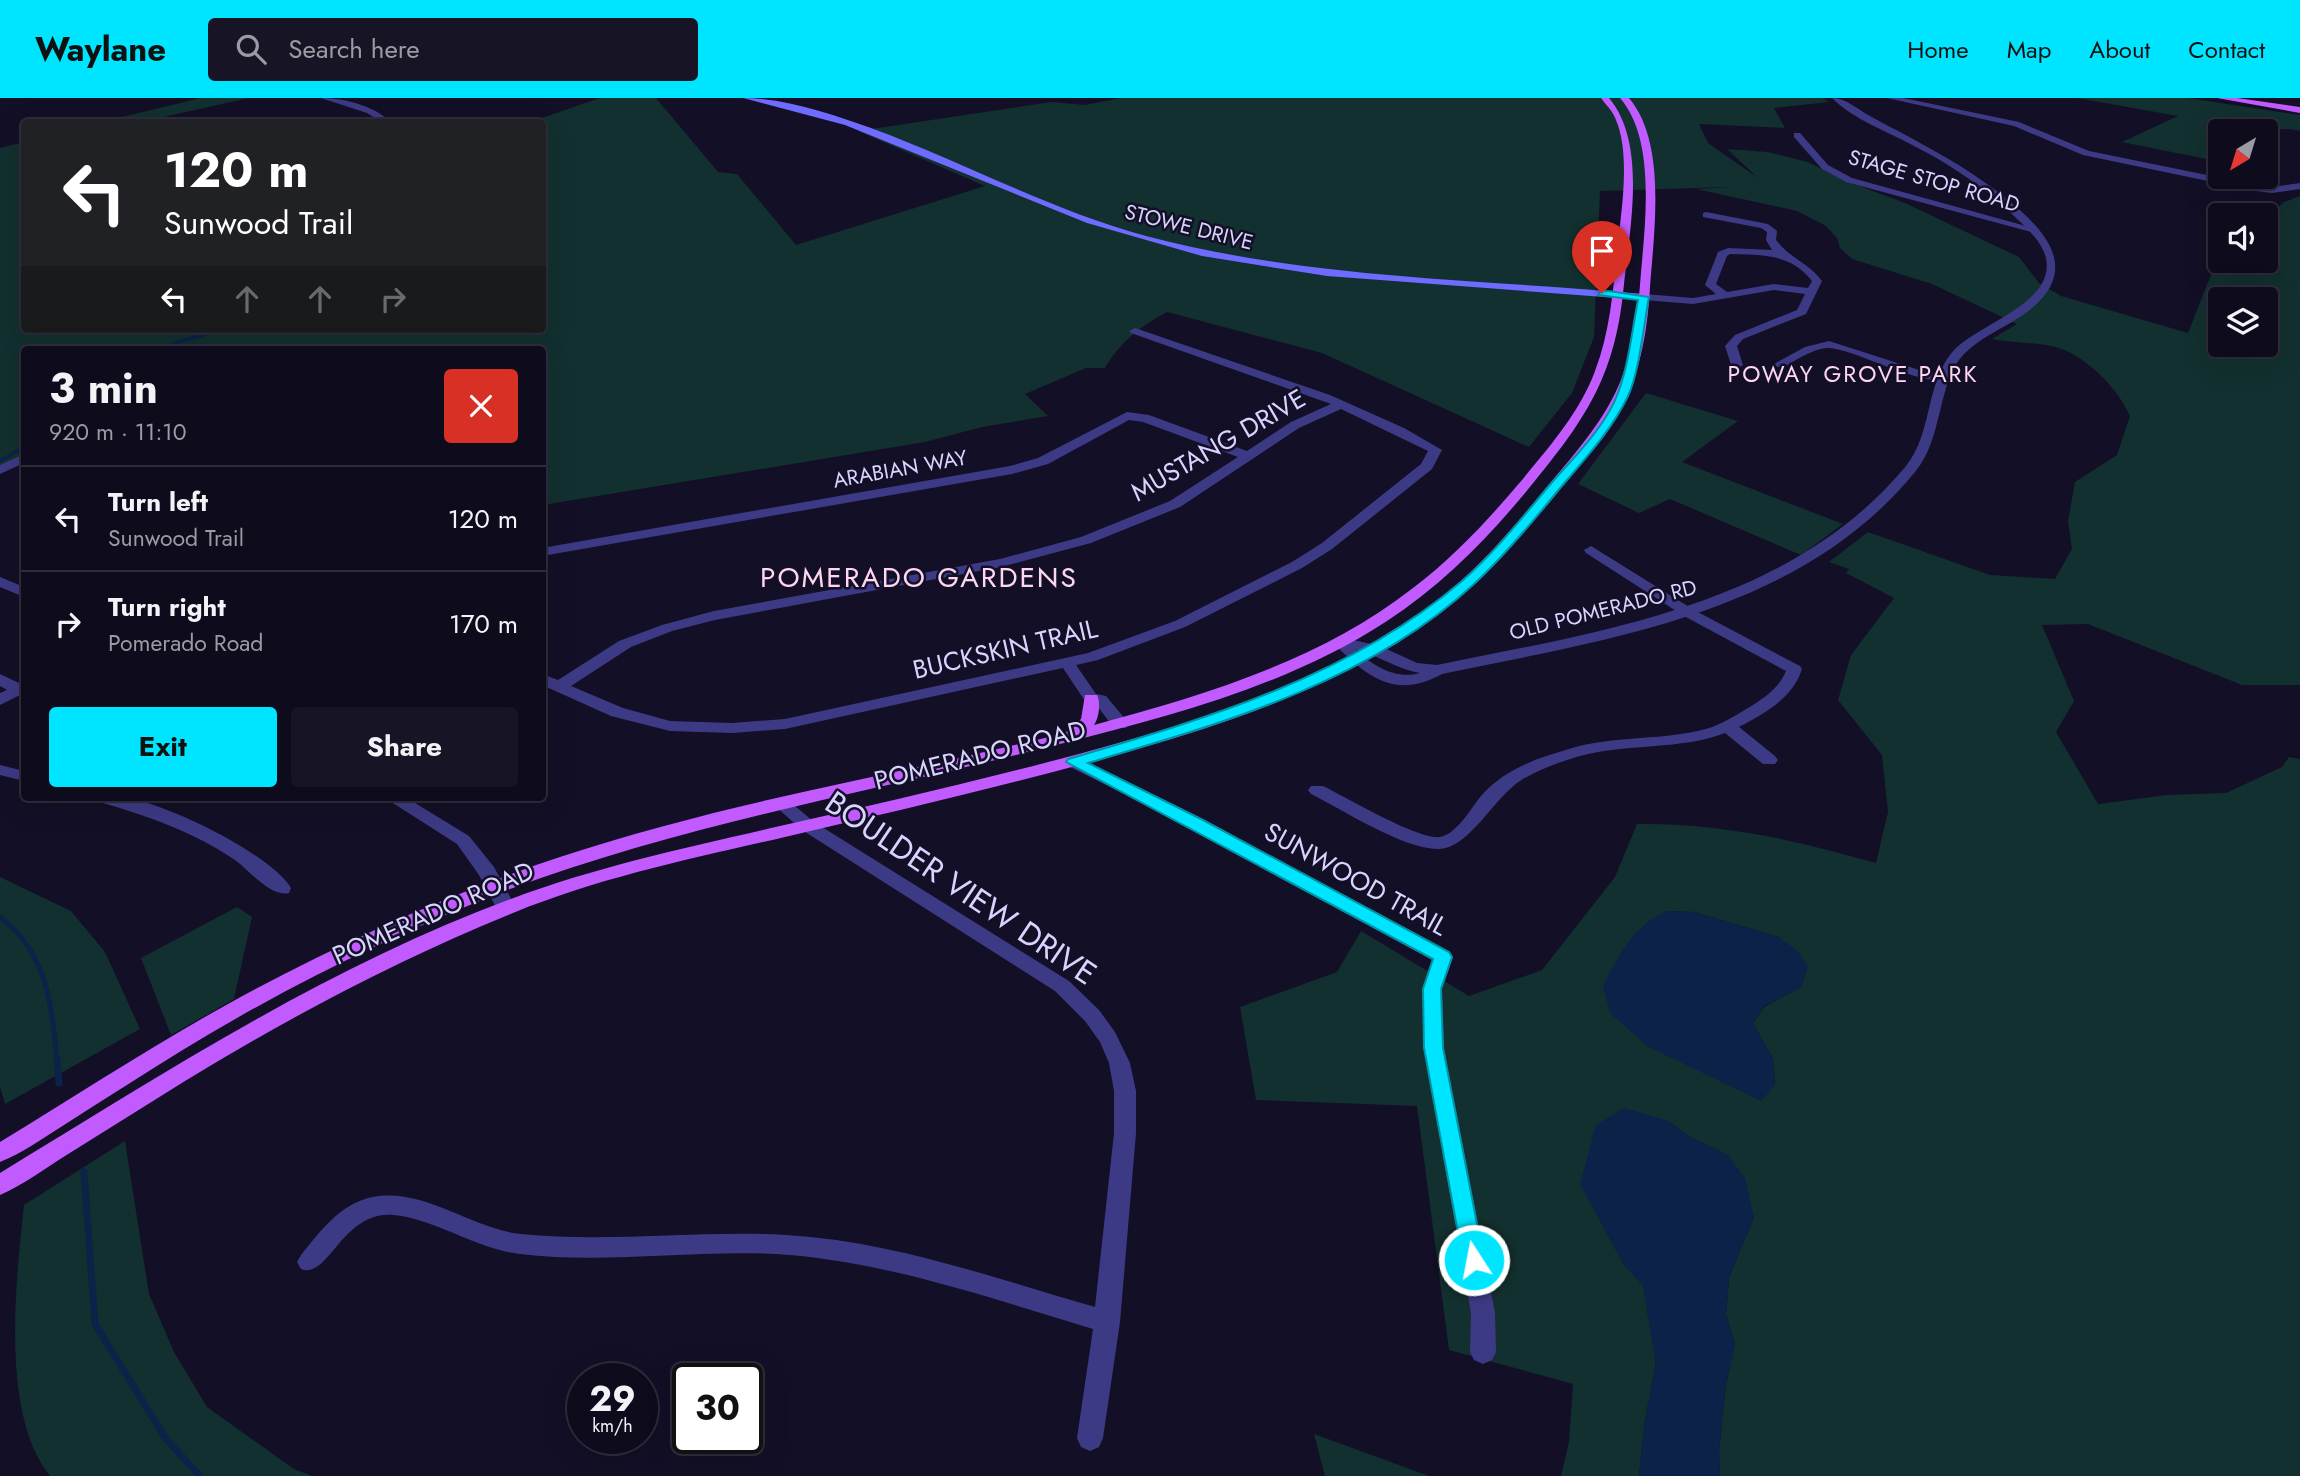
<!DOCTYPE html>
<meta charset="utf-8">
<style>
body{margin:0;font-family:Jost,sans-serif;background:#171425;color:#f1f3f6;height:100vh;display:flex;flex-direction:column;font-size:26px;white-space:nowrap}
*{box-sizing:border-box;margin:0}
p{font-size:23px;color:#9b9ba3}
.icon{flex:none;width:38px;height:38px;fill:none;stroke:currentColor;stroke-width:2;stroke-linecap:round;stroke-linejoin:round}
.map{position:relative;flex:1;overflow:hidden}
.drawer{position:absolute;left:21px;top:248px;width:525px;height:455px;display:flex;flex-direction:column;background:#0e0b1c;border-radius:7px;box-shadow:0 7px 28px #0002,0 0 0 2px #2e2b3b}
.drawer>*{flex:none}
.hud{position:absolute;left:21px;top:21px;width:525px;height:214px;border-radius:7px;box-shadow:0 7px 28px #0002,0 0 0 2px #2e2b3b;background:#202124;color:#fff;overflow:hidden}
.needle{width:46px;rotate:218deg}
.tools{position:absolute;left:2208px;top:21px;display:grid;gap:14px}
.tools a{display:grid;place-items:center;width:70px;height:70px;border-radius:7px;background:#0e0b1c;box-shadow:0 7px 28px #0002,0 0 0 2px #2e2b3b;font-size:35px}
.speed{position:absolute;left:567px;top:1265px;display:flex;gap:14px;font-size:35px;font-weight:700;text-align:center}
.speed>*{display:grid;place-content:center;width:91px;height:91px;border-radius:50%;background:#0e0b1c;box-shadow:0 7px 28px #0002,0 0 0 2px #2e2b3b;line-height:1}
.speed small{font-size:18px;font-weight:400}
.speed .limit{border:4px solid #111;border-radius:10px;background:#fff;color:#111}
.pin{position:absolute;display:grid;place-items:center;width:60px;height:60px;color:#fff;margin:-72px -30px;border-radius:50% 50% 50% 0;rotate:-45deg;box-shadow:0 0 7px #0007}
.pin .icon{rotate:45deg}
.me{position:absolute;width:77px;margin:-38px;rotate:349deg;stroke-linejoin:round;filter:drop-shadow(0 0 5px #0008)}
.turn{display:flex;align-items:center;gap:24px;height:147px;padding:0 28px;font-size:32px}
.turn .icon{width:91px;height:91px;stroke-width:2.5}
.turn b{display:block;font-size:49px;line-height:60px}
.lanes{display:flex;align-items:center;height:66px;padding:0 28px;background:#0003;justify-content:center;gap:35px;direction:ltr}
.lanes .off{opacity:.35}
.round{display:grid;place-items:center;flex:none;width:74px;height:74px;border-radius:7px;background:#171425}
.head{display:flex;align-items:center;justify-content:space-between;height:119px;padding:0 28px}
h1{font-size:42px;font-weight:700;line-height:52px}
.primary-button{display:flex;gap:14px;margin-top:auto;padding:14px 28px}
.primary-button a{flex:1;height:80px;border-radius:7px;background:#00e5ff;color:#111;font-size:28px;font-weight:700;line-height:80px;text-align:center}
.primary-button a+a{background:#171425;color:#f1f3f6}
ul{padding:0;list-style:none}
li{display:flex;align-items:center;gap:21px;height:105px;padding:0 28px;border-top:2px solid #2e2b3b}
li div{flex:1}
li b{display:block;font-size:26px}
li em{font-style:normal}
header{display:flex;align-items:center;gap:42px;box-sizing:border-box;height:98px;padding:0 35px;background:#00e5ff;color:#111}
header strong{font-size:33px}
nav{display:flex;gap:38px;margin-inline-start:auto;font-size:24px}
.search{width:490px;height:63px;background:#171425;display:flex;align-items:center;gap:18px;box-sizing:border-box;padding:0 24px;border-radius:7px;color:#9b9ba3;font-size:26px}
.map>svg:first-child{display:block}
</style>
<header>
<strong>Waylane</strong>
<div class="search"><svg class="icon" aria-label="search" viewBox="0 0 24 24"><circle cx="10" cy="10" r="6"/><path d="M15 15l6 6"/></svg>Search here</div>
<nav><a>Home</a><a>Map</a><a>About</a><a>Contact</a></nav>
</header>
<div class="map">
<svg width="2300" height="1378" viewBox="0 0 2300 1378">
<rect width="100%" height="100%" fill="#130f26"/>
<!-- green -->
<path fill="#12302f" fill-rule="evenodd" d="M 201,0 L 249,0 L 141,24 L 178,24 L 101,24 Z
M 600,0 L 656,0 L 718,74 L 737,76 L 796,147 L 985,88 L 858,33 L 1051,4 L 1085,7 L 1121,0 L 1823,0 L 1829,4 L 1774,10 L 1785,30 L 1699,26 L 1708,45 L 1758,80 L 1727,51 L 1768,54 L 1808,64 L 1846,83 L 1905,105 L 2019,159 L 2039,185 L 2061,198 L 2188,235 L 2214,169 L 2221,163 L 2266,163 L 2266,121 L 2284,104 L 2300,98 L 2300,587 L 2242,587 L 2088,526 L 2042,527 L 2074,603 L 2056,634 L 2098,706 L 2167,697 L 2226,695 L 2282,669 L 2289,659 L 2300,661 L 2300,1378 L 1720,1378 L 1719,1352 L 1726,1286 L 1735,1246 L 1726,1216 L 1729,1180 L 1754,1119 L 1728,1057 L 1692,1040 L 1666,1022 L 1601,1124 L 1624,1167 L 1643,1187 L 1656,1265 L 1644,1328 L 1639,1378 L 1561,1378 L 1569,1344 L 1573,1286 L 1449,1252 L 1417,1008 L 1256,1002 L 1240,909 L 1337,874 L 1361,833 L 1469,898 L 1542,872 L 1615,779 L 1637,726 C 1721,725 1795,742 1876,765 L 1888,714 L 1882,657 L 1838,602 L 1851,557 L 1894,500 L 1846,475 L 1849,471 L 1829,464 L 1868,434 L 1990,477 L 2055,481 L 2072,451 L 2068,423 L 2075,384 L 2117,357 L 2130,318 C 2118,290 2083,254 2051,248 C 2032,244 2012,245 1992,241 L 2017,226 L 1932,186 L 1852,161 L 1840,150 L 1837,140 L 1826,128 L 1797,113 L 1696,91 L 1729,89 L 1600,93 L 1594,239 L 1572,295 L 1529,349 L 1322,255 L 1167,214 C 1141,228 1120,244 1105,270 L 1086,270 L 1025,296 L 1048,318 L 982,329 L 925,344 L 543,407 L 542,252 L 24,252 L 24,357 L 0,368 L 0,50 L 24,44 L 24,231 L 542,231 L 542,24 L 530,24 ZM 2221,201 L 2266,201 L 2266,247 L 2221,247 ZM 1667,813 L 1694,814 L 1779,839 L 1801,889 L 1764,909 L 1753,925 L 1773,961 L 1775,987 L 1603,889 L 1632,840 Z
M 2077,0 L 2188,0 L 2300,17 L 2300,33 L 2290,31 L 2221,33 L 2221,40 L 2209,51 L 2221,58 L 2221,64 L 2122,44 L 2178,18 Z
M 1646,295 L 1738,323 L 1682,364 L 1843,426 L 1801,457 L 1670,401 L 1639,415 L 1578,386 Z
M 0,779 L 71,813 L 105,854 L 140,931 L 5,1006 L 0,989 Z
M 237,809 L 252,819 L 234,901 L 171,937 L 141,860 Z
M 125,1043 L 149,1196 L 174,1254 L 207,1309 L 294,1371 L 312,1378 L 50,1378 C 0,1316 16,1183 24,1107 Z
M 1314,1336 L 1429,1378 L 1325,1378 Z"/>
<!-- water -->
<path fill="#0c2248" d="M 1667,813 L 1694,814 L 1779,839 L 1798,853 L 1808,869 L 1802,889 L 1764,908 L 1753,925 L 1773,961 L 1775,987 L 1761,1003 L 1647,948 L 1610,915 L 1603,889 C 1617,859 1635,825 1667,813 Z
M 1624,1010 L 1666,1022 L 1692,1040 L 1728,1057 L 1745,1080 L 1754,1119 L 1729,1180 L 1726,1216 L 1735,1246 L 1726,1286 L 1719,1352 L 1720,1378 L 1639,1378 L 1644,1328 L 1656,1265 L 1643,1187 L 1624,1167 L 1580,1086 L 1596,1027 Z"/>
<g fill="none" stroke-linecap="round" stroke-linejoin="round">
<!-- stream-far2 -->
<path stroke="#0c2248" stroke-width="3.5" d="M 163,252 L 175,245 L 223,231
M 0,363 L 24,349"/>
<!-- stream-far1 -->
<path stroke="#0c2248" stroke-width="5" d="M 0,819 C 47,854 52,907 57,963"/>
<!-- stream -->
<path stroke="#0c2248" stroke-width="7" d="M 57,961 L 59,985
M 84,1074 L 95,1226 L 166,1341 L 200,1378"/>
<!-- minor -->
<path fill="#3d3a85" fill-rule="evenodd" d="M 321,0 C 343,0 371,7 387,21 L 380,23 L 367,15 Z
M 1887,0 L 1903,0 L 2019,24 L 2089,53 L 2256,87 L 2272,89 L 2300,85 L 2300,91 L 2272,95 L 2256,93 L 2083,57 L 2014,28 Z
M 1794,35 L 1800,35 L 1828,67 L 1852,80 L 2040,132 L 2035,135 L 1846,84 L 1822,71 L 1794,39 Z
M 1706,114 L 1768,126 L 1777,133 L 1776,142 C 1789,160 1809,165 1822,183 L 1806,216 L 1743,241 L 1737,248 L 1743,267 L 1737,271 L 1731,267 L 1725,248 L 1735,237 L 1797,212 L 1805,196 L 1774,192 L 1693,206 L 1644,202 L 1639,199 L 1644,196 L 1693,200 L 1716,196 L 1705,187 L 1718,154 L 1728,150 L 1772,152 L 1766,142 L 1767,134 L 1761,130 L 1703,119 L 1703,115 ZM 1730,156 C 1762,157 1790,155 1812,183 L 1808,190 L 1774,186 L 1727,194 L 1716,186 L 1727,158 Z
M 1135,230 L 1330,297 L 1404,330 L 1442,352 L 1432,371 L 1332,451 L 1302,470 L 1185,529 L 1098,562 L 1076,567 L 1096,596 L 1106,598 L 1126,622 L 1128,626 L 1126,630 L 1114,630 L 1095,605 L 1085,603 L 1063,570 L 785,631 L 732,635 L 670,633 L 611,618 L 542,587 L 542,576 L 558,582 L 619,543 L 662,527 L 714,513 L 1000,461 L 1081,439 L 1170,403 L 1238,359 L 1143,324 L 1129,322 L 1048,366 L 1012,376 L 542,458 L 542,450 L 1010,368 L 1038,360 L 1127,314 L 1149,317 L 1247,353 L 1291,324 L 1331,306 L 1131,235 L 1129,233 ZM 1341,311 L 1428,353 L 1421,366 L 1322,445 L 1292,464 L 1175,523 L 1088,555 L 785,621 L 732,625 L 670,623 L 623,610 L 571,588 L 631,549 L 672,533 L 715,522 L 1001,469 L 1091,445 L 1180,409 L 1299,330 Z
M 1829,243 L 1916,271 L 1952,279 C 1931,295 1853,249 1827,250 C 1812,251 1795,263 1782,270 L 1772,267 L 1805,249 Z
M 24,356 L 24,365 L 0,376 L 0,367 Z
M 1591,448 L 1694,512 L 1800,568 L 1802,571 C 1793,600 1764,616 1739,629 L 1775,658 L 1778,662 L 1775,666 L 1763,666 L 1725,635 C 1691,648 1655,647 1620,651 C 1586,654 1552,665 1523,681 C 1494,698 1470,751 1438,751 C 1403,751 1343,712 1311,696 L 1308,692 L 1311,688 L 1323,688 C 1346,699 1418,742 1440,739 C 1457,736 1471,710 1481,698 C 1503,672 1537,660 1569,651 C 1614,637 1661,643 1706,631 C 1723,626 1738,616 1753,607 C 1767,598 1780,588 1786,573 L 1684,518 L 1586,455 L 1584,452 Z
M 0,576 L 19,585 L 24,584 L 24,595 L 0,607 L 0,595 L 7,592 L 0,588 Z
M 1074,659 L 1193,716 L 1450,854 L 1453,859 L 1442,891 L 1444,950 L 1495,1215 L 1496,1254 L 1492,1262 L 1483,1266 L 1474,1262 L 1470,1254 L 1471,1215 L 1424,950 L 1422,891 L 1432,862 L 1181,724 L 1068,668 L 1065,664 Z
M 0,667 L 24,673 L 24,683 L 0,677 Z
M 97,700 C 106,700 116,699 125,700 C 164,704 271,756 291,790 L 289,795 C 271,800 249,772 235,762 C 194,734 147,718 100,704 Z
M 783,701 L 789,703 L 814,724 L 1069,883 L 1099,912 L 1115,934 L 1130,965 L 1136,993 L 1136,1035 L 1120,1224 L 1103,1340 L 1099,1349 L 1090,1353 L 1081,1349 L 1077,1340 L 1093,1231 C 993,1201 894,1166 790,1157 C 700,1150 609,1167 520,1156 C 476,1151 438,1122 394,1117 C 342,1112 329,1182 301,1171 L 297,1164 L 301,1157 C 322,1131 343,1102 379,1098 C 429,1093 473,1131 521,1136 C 609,1145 698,1132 786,1137 C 892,1143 994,1180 1095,1209 L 1114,1035 L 1114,993 L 1109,965 L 1100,944 L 1085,923 L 1055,893 L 802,732 L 774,707 Z"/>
<!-- tertiary -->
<path fill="#3d3a85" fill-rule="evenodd" d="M 1832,0 C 1846,0 1857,11 1870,18 C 1910,40 1950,59 1987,86 C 2034,121 2093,168 2023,217 C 2004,230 1981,239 1964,256 C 1937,283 1944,340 1915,374 C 1800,515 1609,541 1442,576 C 1392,604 1363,574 1332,544 L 1334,541 L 1340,539 L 1380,548 L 1417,565 L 1437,567 C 1602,533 1791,507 1906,368 C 1933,335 1925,284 1954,252 C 1979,225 2063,203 2044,154 C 2038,140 2025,128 2014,118 C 1985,90 1950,66 1914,48 C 1887,33 1854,22 1832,0 ZM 1356,552 C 1379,557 1398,572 1420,575 C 1396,582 1373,568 1356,552 Z
M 0,479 L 24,489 L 24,499 L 0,489 Z
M 385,700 L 407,700 L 469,738 L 494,769 L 516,810 L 513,815 L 499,815 L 479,777 L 457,746 Z"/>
<!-- secondary -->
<path fill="#6f6bff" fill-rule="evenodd" d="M 743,0 C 786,0 831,16 871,30 C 963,64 1051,112 1146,138 C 1309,181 1478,181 1644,196 L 1649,199 L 1644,202 L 1327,178 L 1202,158 L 1087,125 L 845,27 Z"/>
<!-- primary -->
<path fill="#c25bff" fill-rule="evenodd" d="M 1601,0 L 1609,0 C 1647,45 1630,130 1624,186 C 1616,274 1589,317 1534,384 C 1491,437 1444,486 1387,523 C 1289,587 1172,618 1060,646 C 874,694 685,725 505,793 C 393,836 284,890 181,953 C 142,977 103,1002 64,1027 C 43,1040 23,1055 0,1064 L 0,1044 C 76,998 150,949 228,906 C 333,848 445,797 560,759 C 725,704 897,677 1065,635 L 1081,621 L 1085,597 L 1097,597 C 1101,604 1099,620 1094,627 C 1206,597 1321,562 1413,490 C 1454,459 1489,421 1522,382 C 1550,348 1580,314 1595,273 C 1610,234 1613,193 1617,153 C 1621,116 1631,57 1616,22 C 1613,13 1606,7 1601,0 Z
M 1620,0 L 1629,0 C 1667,45 1654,133 1650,189 C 1644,294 1616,323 1553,400 C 1520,439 1488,478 1447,509 C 1355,580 1244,621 1133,652 C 1018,685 901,712 785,739 C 694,760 601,779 513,815 C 399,861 290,919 185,983 C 145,1008 105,1033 65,1058 C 44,1071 23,1087 0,1097 L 0,1075 C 164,975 329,868 511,801 C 598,768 690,749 780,728 C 892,703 1004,677 1115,646 C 1228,615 1342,575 1437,503 C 1477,472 1510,434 1542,395 C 1606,319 1632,291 1640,187 C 1644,132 1658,44 1620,0 Z
M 2217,0 L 2237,0 L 2300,9 L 2300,15 Z"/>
</g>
<!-- route -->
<path fill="#00e5ff" stroke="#0095a6" stroke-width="2" d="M 1602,192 L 1649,199 C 1644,226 1639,275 1628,298 C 1611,334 1581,365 1556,395 C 1530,427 1504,458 1474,486 C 1369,584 1223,625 1088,665 L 1203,722 L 1449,854 L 1452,859 L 1441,891 L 1443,950 L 1484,1162 L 1481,1169 L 1474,1171 L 1466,1169 L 1463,1162 L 1424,950 L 1423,891 L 1433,861 L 1066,664 L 1068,661 C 1208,620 1349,579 1462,483 C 1494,455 1521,421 1548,389 C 1572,361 1605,330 1618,295 C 1629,266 1632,232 1638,202 L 1598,197 Z"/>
<g text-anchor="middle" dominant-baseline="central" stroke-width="5" stroke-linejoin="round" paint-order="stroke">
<!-- far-street labels -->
<g font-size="21" fill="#d9d4ff" stroke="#130f26">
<text transform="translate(1934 83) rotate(16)">STAGE STOP ROAD</text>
<text transform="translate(1189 129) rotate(14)">STOWE DRIVE</text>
<text transform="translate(900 371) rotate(-10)">ARABIAN WAY</text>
<text transform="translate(1603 512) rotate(-14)">OLD POMERADO RD</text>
</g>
<!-- far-neighbourhood labels -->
<g font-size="23" letter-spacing="2" fill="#ffd6f0" stroke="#130f26">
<text x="1853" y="276">POWAY GROVE PARK</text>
</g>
<!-- street labels -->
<g font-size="26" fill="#d9d4ff" stroke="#130f26">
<text transform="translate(1218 347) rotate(-30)">MUSTANG DRIVE</text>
<text transform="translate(1005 551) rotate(-13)">BUCKSKIN TRAIL</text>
<text transform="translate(980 657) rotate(-14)">POMERADO ROAD</text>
<text transform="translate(1356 781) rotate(29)">SUNWOOD TRAIL</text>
<text transform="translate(433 815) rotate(-24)">POMERADO ROAD</text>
</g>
<!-- neighbourhood labels -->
<g font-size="28" letter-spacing="2" fill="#ffd6f0" stroke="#130f26">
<text x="919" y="479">POMERADO GARDENS</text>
</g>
<!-- near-street labels -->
<g font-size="32" fill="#d9d4ff" stroke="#130f26">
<text transform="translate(961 790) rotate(34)">BOULDER VIEW DRIVE</text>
</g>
</g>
</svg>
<div class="tools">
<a><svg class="needle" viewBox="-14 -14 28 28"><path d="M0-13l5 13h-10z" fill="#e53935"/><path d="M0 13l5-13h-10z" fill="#9b9ba3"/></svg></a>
<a><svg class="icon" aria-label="sound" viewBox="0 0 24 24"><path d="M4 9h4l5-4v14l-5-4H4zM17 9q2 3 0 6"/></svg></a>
<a><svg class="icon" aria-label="layers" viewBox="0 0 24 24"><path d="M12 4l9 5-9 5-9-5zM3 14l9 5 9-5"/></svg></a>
</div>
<div class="speed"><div>29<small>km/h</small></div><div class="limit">30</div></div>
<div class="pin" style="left:1602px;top:195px;background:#d93025"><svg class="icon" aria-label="arrive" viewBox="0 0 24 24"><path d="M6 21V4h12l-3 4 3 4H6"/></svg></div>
<svg class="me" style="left:1474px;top:1162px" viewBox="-20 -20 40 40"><circle r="17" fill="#00e5ff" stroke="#fff" stroke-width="3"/><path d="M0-11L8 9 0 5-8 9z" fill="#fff"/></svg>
<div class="hud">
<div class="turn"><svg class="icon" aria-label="left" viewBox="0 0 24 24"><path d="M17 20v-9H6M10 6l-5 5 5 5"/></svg><div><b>120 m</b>Sunwood Trail</div></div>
<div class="lanes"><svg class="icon" aria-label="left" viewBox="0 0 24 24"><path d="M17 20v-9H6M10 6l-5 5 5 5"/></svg><svg class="icon off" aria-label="ahead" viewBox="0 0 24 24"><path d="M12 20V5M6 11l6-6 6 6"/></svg><svg class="icon off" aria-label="ahead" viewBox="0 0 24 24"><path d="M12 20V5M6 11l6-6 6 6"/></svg><svg class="icon off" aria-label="right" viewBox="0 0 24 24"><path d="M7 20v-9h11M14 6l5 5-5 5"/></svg></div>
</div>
<section class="drawer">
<div class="head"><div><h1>3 min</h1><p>920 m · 11:10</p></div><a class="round" style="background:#d93025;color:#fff"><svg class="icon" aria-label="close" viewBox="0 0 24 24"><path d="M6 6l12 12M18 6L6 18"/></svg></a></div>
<ul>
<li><svg class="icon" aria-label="left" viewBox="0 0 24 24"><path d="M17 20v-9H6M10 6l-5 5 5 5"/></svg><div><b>Turn left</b><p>Sunwood Trail</p></div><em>120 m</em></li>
<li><svg class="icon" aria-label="right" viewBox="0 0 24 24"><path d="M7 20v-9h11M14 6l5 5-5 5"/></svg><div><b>Turn right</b><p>Pomerado Road</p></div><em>170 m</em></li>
</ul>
<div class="primary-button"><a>Exit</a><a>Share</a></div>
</section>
</div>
